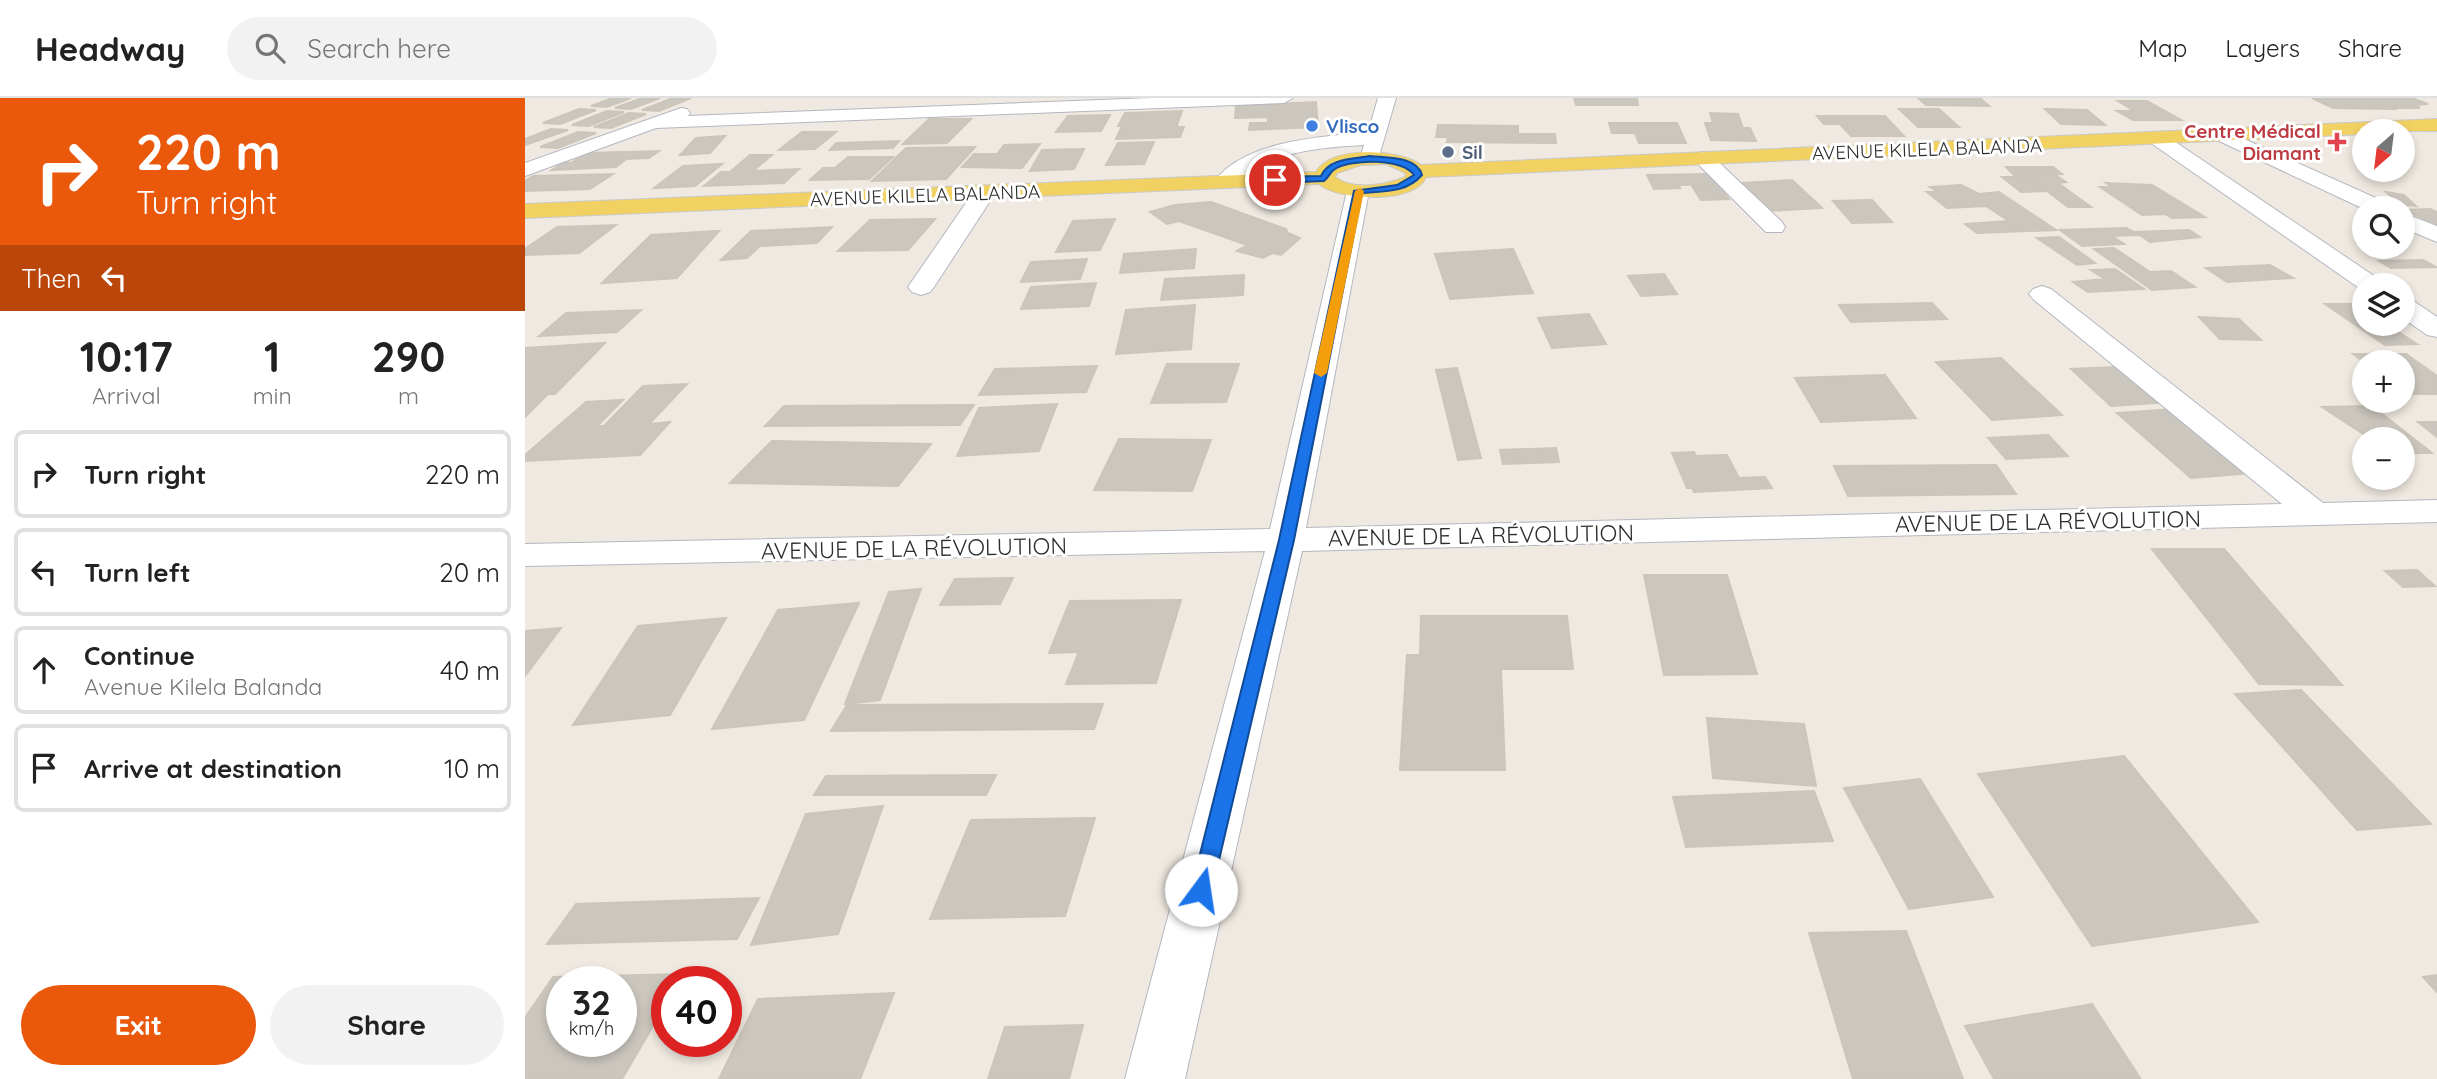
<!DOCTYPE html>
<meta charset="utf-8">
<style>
body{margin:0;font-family:Quicksand,sans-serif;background:#f2f2f2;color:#222;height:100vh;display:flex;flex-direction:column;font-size:26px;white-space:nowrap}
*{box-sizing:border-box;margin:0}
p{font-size:23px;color:#767676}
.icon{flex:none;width:38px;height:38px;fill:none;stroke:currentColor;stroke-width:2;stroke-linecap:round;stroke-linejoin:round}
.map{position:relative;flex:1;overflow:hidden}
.side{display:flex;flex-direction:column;background:#fff;width:525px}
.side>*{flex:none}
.guide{background:#ea580c;color:#fff;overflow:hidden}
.needle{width:46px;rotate:208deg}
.controls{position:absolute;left:1827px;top:21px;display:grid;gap:14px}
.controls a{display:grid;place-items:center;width:63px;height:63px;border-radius:50%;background:#fff;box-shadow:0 4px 10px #0003;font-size:35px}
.speed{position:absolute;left:21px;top:868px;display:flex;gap:14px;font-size:35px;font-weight:700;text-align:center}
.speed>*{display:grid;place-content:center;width:91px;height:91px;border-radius:50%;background:#fff;box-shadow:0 4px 10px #0003;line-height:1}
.speed small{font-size:18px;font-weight:400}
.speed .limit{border:10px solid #d22;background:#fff;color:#111}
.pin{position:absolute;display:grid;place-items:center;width:60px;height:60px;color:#fff;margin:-30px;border:4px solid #fff;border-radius:50%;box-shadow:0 2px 7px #0007}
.me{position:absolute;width:77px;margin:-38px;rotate:14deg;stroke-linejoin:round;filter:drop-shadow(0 0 5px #0008)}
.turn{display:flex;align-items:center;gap:24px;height:147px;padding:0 21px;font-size:32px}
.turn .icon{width:91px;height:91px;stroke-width:2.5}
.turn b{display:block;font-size:49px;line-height:60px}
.then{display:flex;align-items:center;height:66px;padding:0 21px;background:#0003;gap:14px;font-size:26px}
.eta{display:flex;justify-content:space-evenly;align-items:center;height:119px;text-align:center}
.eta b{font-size:42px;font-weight:800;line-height:49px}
.primary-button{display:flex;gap:14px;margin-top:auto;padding:14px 21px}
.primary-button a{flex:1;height:80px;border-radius:42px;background:#ea580c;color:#fff;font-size:28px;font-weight:800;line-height:80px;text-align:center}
.primary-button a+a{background:#f2f2f2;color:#222}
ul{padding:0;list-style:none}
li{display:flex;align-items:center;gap:21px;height:88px;margin:0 14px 10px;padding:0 7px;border:4px solid #e0e0e0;border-radius:10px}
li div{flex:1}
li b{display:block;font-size:26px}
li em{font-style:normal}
header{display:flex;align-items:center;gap:42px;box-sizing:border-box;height:98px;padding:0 35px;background:#fff;border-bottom:2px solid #e0e0e0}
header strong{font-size:33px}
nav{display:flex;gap:38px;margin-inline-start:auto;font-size:24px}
.search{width:490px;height:63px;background:#f2f2f2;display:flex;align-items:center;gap:18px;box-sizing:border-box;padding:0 24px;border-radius:38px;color:#767676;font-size:26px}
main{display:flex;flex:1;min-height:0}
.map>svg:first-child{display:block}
</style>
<header>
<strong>Headway</strong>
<div class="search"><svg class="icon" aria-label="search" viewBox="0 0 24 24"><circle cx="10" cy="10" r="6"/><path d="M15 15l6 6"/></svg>Search here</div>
<nav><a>Map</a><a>Layers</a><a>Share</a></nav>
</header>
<main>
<section class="side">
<div class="guide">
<div class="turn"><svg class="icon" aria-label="right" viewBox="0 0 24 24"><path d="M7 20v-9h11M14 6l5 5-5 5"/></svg><div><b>220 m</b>Turn right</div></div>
<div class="then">Then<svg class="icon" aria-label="left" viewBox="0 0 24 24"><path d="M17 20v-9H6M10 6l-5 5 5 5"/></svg></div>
</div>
<div class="eta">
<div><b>10:17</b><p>Arrival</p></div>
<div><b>1</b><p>min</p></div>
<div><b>290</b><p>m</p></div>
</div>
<ul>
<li><svg class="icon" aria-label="right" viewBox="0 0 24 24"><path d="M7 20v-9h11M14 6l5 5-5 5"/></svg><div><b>Turn right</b></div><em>220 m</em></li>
<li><svg class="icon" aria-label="left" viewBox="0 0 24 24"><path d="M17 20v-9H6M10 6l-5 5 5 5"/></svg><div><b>Turn left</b></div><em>20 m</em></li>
<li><svg class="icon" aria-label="ahead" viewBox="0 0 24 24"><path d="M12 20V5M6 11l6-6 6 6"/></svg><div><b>Continue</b><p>Avenue Kilela Balanda</p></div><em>40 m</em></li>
<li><svg class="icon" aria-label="arrive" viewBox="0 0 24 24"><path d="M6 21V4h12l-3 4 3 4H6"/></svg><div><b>Arrive at destination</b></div><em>10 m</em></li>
</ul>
<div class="primary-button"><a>Exit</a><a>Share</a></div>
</section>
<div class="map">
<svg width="1912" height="981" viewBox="0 0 1912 981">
<rect width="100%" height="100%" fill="#efe9e1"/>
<!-- building -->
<path fill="#cbc7bf" stroke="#cbc5ba" stroke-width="2" fill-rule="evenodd" d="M 88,0 L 106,0 L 82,9 L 66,8 Z
M 117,0 L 135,0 L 106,11 L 90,10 Z
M 148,0 L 166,0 L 134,13 L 117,12 Z
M 1049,0 L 1112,0 L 1113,7 L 1051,7 Z
M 1393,0 L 1456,1 L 1464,8 L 1401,7 Z
M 1787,0 L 1887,0 L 1903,6 L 1889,7 L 1895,10 L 1870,10 L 1872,11 L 1808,10 Z
M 1593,3 L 1622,3 L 1656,22 L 1608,22 L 1592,13 L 1609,13 Z
M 791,4 L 793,29 L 724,32 L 725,25 L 743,25 L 743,19 L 710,20 L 711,8 Z
M 54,11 L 71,12 L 35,26 L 18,25 Z
M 1374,11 L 1414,11 L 1434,29 L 1393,29 Z
M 1520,11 L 1562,12 L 1580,27 L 1536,26 Z
M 82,13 L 99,14 L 64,28 L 47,27 Z
M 657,13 L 652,27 L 593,28 L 600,15 Z
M 104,15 L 121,16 L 86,30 L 69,29 Z
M 1185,15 L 1213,16 L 1218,30 L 1225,30 L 1231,43 L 1186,42 L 1180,25 L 1188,25 Z
M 585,17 L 576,33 L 531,34 L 543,18 Z
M 1292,18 L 1360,18 L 1379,38 L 1326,38 L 1315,26 L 1299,26 Z
M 404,21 L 446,21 L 422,45 L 378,46 Z
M 1084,25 L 1152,25 L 1161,45 L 1114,45 L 1110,35 L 1087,35 Z
M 913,27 L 993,28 L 993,36 L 1030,36 L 1031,45 L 922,44 L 923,39 L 911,39 Z
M 659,29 L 655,39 L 591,41 L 596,30 Z
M 26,31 L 43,32 L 0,47 L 0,41 Z
M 53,34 L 71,35 L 33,50 L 15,49 Z
M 277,34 L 311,34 L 290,51 L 254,52 Z
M 200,38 L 185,55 L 155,57 L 171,40 Z
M 374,43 L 368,50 L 305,52 L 311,45 Z
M 629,44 L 619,66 L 581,67 L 593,45 Z
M 515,46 L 497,70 L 437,69 L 449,56 L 472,56 L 479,47 Z
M 450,49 L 421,81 L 347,83 L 381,50 Z
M 559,51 L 549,71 L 505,73 L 517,52 Z
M 134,53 L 124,60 L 49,63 L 61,55 Z
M 225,57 L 247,57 L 228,73 L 274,71 L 259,85 L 179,88 L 196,74 L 205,74 Z
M 323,59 L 368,59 L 344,81 L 285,82 L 298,70 L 310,70 Z
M 100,62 L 91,69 L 27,72 L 38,65 Z
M 197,66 L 170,88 L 129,90 L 158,68 Z
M 1481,69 L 1528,69 L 1537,76 L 1489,77 Z
M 88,76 L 65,91 L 0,93 L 0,83 L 8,78 Z
M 1184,76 L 1191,86 L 1154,87 L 1155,90 L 1129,91 L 1122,77 Z
M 1532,78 L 1541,84 L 1533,85 L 1566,109 L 1543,109 L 1522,93 L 1496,94 L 1477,79 Z
M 1267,82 L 1297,110 L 1242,113 L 1215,85 Z
M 1581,85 L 1627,87 L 1680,119 L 1647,120 L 1640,116 L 1617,117 L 1575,89 L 1587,89 Z
M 1193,87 L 1204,101 L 1176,102 L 1167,88 Z
M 1436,87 L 1454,96 L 1474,94 L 1531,132 L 1452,135 L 1440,126 L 1484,123 L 1461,108 L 1422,110 L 1402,94 L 1413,94 L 1405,89 Z
M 1861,94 L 1879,97 L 1891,108 L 1875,106 Z
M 1347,102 L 1367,124 L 1327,125 L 1308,103 Z
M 686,104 L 761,131 L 763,135 L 775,140 L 756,157 L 748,155 L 738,160 L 712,153 L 722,147 L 654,123 L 642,126 L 625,114 L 650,107 Z
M 1905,111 L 1912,114 L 1912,127 L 1879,112 Z
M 410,121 L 383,152 L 313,153 L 345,122 Z
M 590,121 L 575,152 L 531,154 L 548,123 Z
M 91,127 L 54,155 L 0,157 L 0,151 L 32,129 Z
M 307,129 L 292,145 L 235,148 L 222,160 L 196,162 L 226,133 Z
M 1601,130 L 1609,134 L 1664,132 L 1675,139 L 1625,144 L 1615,137 L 1587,138 L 1599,146 L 1557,148 L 1535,132 Z
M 194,133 L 152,180 L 77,185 L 126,137 Z
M 1534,139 L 1570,165 L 1552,167 L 1512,140 Z
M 1589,150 L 1625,174 L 1646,173 L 1670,189 L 1627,192 L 1569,151 Z
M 671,151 L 669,170 L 595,175 L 599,156 Z
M 988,151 L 1008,195 L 925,201 L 910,156 Z
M 562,161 L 555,181 L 496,184 L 506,164 Z
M 1898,162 L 1911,169 L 1866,170 L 1854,163 Z
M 1745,167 L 1768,180 L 1702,184 L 1681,170 Z
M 1590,171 L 1619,191 L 1563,194 L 1548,184 L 1580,181 L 1566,172 Z
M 1139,176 L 1152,196 L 1116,198 L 1103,178 Z
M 719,177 L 718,197 L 636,202 L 640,181 Z
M 571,185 L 564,208 L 496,211 L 506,189 Z
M 1407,205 L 1422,221 L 1326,224 L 1314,207 Z
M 1800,206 L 1830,206 L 1839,211 L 1839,226 L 1861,226 L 1892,246 L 1860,247 Z
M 670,207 L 666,251 L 591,256 L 601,212 Z
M 116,212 L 92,234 L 14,238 L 41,215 Z
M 1064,216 L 1081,246 L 1027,250 L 1013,220 Z
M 1674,219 L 1714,221 L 1736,242 L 1695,241 Z
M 80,245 L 30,296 L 23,296 L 0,319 L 0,250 Z
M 1828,256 L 1881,256 L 1912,278 L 1912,296 L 1882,296 L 1878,293 L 1878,264 L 1839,264 Z
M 1476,260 L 1537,317 L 1467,322 L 1411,264 Z
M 642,266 L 714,266 L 701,304 L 626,305 Z
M 572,268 L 561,294 L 454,297 L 470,271 Z
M 1591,269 L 1633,305 L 1586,308 L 1546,271 Z
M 932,270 L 956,360 L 933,362 L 911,272 Z
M 1360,277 L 1391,320 L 1296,324 L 1270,280 Z
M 162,286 L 124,326 L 145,324 L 115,357 L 0,363 L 0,357 L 61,304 L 98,302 L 72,328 L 79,328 L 118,288 Z
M 532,306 L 514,353 L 432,358 L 454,310 Z
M 449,307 L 435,327 L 240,328 L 259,308 Z
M 1847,308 L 1907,355 L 1878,355 L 1878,341 L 1846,341 L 1797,309 Z
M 1649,311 L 1728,375 L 1666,380 L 1592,315 Z
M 1893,324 L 1912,324 L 1912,339 Z
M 1523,337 L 1543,358 L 1481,361 L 1463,340 Z
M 594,341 L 686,342 L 667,393 L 569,392 Z
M 247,343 L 406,346 L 373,388 L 205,385 Z
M 1031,350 L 1034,364 L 978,366 L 975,352 Z
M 1169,354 L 1171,358 L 1202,357 L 1214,380 L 1240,379 L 1247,390 L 1169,394 L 1167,390 L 1162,390 L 1147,355 Z
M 1471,367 L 1491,396 L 1323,398 L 1309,368 Z
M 1627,451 L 1699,451 L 1817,587 L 1734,586 Z
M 1892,472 L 1910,488 L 1878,489 L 1860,473 Z
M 1119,477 L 1202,477 L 1232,576 L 1139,577 Z
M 488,480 L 475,506 L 415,507 L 430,481 Z
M 396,491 L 355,602 L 320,606 L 364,494 Z
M 656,502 L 631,585 L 541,586 L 554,554 L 524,555 L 545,503 Z
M 334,505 L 279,622 L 187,631 L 253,512 Z
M 896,518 L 1042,518 L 1048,571 L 976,571 L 980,672 L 875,672 L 882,557 L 895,557 Z
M 201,520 L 145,617 L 48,627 L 113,528 Z
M 36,530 L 0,578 L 0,533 Z
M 1776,592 L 1906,726 L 1832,732 L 1710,596 Z
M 578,606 L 569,631 L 306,633 L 322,607 Z
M 1182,620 L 1279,626 L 1291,688 L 1188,680 Z
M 1599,658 L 1733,824 L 1567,848 L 1453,676 Z
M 471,677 L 461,697 L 289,697 L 301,678 Z
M 1395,681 L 1468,799 L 1384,811 L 1319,690 Z
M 1289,693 L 1308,743 L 1161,749 L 1148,699 Z
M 358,708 L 313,836 L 226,847 L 281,716 Z
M 570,720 L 540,818 L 405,821 L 446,722 Z
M 234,800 L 212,841 L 22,846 L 51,806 Z
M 1381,833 L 1438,981 L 1328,981 L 1284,835 Z
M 159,876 L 154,884 L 142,884 L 142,904 L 97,981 L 0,981 L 0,920 L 28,879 ZM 37,884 L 96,884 L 96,943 L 37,943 Z
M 1912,877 L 1912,894 L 1898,879 Z
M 369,895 L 335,981 L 194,981 L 233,901 Z
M 1567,906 L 1615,980 L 1469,981 L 1440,928 Z
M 558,927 L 544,981 L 463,981 L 480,929 Z"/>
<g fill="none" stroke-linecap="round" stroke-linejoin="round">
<defs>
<path id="minor" d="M 626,0 L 768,0 L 759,5 L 131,30 L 0,78 L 0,65 L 156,10 L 162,11 L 165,15 L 163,18 Z
M 853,0 L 871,0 L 852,65 L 838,65 L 835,61 L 839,47 C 806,49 771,51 741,65 C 725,73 711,93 693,88 L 689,84 C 718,43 797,38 843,35 Z
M 1699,32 L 1862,105 L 1865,110 L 1839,111 L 1692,42 L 1689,38 L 1692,34 Z
M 1633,35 L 1640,37 L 1855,182 L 1859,187 L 1839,187 L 1839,193 L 1837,192 L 1626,45 L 1623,41 L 1626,37 Z
M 1178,54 L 1185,56 L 1257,124 L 1260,129 L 1257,134 L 1241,134 L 1171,64 L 1168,60 L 1171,56 Z
M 833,87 L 841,88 L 844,93 L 781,430 L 1757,406 L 1508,201 L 1504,196 L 1508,191 L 1517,188 L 1526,191 L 1798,405 L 1912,402 L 1912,424 L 777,453 L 660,981 L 600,981 L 740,453 L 0,468 L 0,446 L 745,431 L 822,93 L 825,88 Z
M 460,88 L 468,89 L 471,94 L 409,189 L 405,194 L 396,197 L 387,194 L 383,189 L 452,89 Z
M 1878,115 L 1912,128 L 1912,144 L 1878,130 Z
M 1878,200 L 1887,202 L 1912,219 L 1912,239 L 1902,237 L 1878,220 Z"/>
<path id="major" d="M 1912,21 L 1912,33 L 1839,33 L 1839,36 L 901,79 C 891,106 814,103 794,86 L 0,120 L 0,106 L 791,74 C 806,47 874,51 896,67 ZM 861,66 L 881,75 L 880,79 C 861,87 828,93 810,79 L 812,75 L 836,67 Z"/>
</defs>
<!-- minor casing -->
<use href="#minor" stroke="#b4b7c1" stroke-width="2"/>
<!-- major casing -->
<use href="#major" stroke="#c9c9c9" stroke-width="2"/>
<!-- minor -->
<use href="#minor" fill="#fff" fill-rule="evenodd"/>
<!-- major -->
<use href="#major" fill="#f2d163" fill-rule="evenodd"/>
</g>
<!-- route -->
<path fill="#1a73e8" stroke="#114b97" stroke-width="2" d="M 845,58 C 861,60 892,58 897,77 C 881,95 860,93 837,95 L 769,442 L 687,792 L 684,799 L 676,802 L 669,799 L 666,792 L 754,442 L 829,93 L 872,87 L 889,77 C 878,60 826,61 810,71 C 805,74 804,79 799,83 L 750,85 L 745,82 L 750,79 L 796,78 C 804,60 828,61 845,58 Z"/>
<!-- slow -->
<path fill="#f59e0b" d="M 835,90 L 839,93 L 802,275 L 796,279 L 789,275 L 830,93 Z"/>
<!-- markers -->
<circle fill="#3f7fe0" stroke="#fff" stroke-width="2.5" cx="787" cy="28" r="7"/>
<path fill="#e0444e" stroke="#fff" stroke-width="2.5" d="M1808.5 33.5h7v7h7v7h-7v7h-7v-7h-7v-7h7z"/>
<circle fill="#5c6f8a" stroke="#fff" stroke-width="2.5" cx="923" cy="54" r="7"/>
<g text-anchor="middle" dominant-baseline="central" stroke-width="6" stroke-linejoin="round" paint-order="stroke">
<!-- far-shop labels -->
<g font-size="19" font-weight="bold" fill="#366cbe" stroke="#fff" text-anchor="start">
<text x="801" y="28">Vlisco</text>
</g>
<!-- far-health labels -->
<g font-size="19" font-weight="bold" fill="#be3a42" stroke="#fff" text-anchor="end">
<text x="1796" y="33">Centre Médical<tspan x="1796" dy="22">Diamant</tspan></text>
</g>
<!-- far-street labels -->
<g font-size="19" fill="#2e2e2e" stroke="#fff">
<text transform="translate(1402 51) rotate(-2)">AVENUE KILELA BALANDA</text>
<text transform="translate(400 97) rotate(-2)">AVENUE KILELA BALANDA</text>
</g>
<!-- far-service labels -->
<g font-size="19" font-weight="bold" fill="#4e5e75" stroke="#fff" text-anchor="start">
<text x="937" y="54">Sil</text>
</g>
<!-- street labels -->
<g font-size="23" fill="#2e2e2e" stroke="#fff">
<text transform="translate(1523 423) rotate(-1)">AVENUE DE LA RÉVOLUTION</text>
<text transform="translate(956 437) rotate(-1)">AVENUE DE LA RÉVOLUTION</text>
<text transform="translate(389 450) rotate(-1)">AVENUE DE LA RÉVOLUTION</text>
</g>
</g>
</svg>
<div class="controls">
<a><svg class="needle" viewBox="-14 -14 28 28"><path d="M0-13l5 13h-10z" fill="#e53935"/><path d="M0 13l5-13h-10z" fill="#767676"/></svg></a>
<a><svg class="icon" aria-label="search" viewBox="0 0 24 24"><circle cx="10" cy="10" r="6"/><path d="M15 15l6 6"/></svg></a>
<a><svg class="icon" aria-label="layers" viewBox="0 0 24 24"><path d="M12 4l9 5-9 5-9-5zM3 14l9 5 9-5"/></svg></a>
<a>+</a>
<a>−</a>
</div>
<div class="speed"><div>32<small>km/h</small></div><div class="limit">40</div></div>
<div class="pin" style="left:750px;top:82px;background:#d93025"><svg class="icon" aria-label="arrive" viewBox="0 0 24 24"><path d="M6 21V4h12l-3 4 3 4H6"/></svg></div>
<svg class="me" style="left:676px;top:792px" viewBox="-20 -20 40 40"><circle r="19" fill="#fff"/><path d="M0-13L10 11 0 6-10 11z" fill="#1a73e8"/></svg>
</div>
</main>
